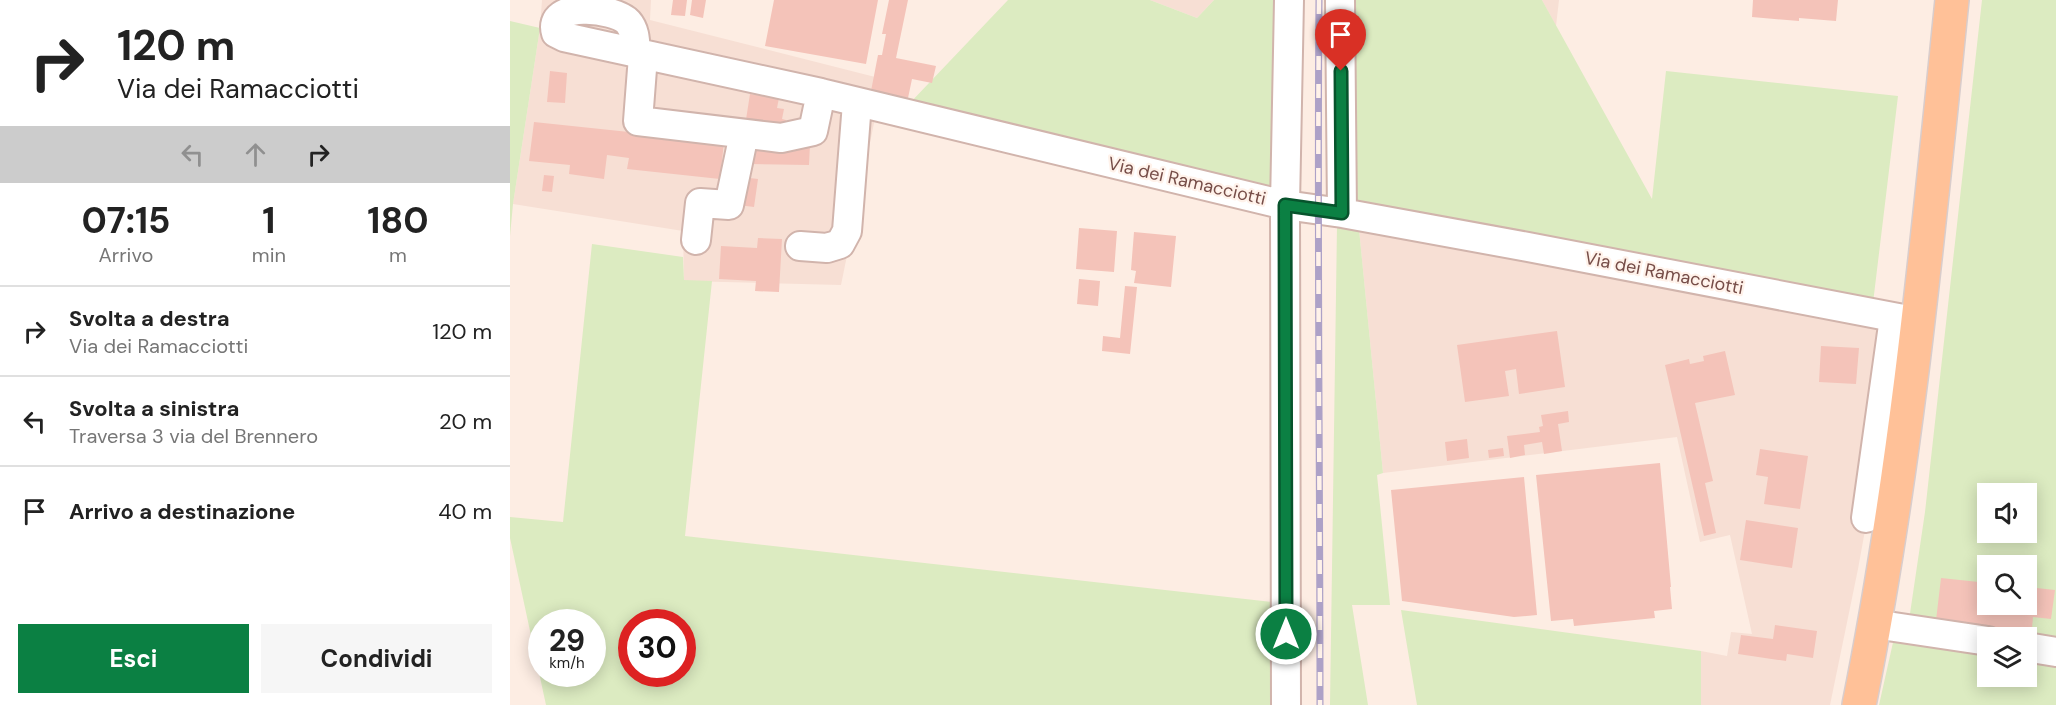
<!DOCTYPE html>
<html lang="it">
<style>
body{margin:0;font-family:"DM Sans",sans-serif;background:#f6f6f6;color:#222;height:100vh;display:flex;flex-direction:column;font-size:22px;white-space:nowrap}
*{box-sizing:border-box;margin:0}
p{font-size:20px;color:#767676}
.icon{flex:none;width:33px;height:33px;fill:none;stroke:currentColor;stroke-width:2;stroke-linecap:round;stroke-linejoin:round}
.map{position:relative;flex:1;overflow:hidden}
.drawer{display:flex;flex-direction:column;background:#fff;width:510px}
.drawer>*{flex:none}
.banner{background:#fff;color:#222;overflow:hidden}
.tools{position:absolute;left:1467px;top:483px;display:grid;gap:12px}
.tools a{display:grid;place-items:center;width:60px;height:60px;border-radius:0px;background:#fff;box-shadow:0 3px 15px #0003;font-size:30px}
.speed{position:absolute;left:18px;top:609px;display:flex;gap:12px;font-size:30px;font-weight:700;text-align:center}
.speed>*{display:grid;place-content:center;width:78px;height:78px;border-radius:50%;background:#fff;box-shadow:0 3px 15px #0003;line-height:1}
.speed small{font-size:15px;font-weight:400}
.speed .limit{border:9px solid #d22;background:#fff;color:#111}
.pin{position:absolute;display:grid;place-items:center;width:51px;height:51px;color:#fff;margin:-62px -26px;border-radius:50% 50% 50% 0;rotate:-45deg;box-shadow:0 0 6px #0007}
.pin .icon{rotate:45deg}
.me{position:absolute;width:66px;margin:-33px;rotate:0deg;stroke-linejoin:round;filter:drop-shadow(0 0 4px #0008)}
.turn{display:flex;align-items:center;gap:21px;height:126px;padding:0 18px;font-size:27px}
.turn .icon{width:78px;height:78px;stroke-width:2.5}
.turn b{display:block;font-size:42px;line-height:51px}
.lanes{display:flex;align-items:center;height:57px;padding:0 18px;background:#0003;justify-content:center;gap:30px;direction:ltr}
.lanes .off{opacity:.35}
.eta{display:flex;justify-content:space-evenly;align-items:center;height:102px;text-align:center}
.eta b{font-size:36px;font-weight:700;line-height:42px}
.action{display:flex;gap:12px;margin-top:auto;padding:12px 18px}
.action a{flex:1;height:69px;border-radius:0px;background:#0b8043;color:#fff;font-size:24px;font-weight:700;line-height:69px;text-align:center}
.action a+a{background:#f6f6f6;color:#222}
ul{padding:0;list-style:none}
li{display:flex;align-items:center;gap:18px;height:90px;padding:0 18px;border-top:2px solid #e0e0e0}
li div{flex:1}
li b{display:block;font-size:22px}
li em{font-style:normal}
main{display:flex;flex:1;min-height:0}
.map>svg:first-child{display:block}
</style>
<main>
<section class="drawer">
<div class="banner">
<div class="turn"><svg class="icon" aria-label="right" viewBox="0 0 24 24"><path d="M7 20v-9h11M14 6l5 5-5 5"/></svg><div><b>120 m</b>Via dei Ramacciotti</div></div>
<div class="lanes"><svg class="icon off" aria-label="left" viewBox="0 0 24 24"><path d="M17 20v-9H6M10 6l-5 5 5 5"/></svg><svg class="icon off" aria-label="ahead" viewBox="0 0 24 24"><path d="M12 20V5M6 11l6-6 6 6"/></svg><svg class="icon" aria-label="right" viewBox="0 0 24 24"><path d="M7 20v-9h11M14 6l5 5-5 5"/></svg></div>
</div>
<div class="eta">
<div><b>07:15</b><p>Arrivo</p></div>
<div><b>1</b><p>min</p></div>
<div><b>180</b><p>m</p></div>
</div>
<ul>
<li><svg class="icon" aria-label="right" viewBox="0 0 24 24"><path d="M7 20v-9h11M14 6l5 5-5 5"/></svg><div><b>Svolta a destra</b><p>Via dei Ramacciotti</p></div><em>120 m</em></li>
<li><svg class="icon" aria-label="left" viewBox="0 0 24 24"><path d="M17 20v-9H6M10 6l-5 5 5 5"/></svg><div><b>Svolta a sinistra</b><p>Traversa 3 via del Brennero</p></div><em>20 m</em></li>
<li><svg class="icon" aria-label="arrive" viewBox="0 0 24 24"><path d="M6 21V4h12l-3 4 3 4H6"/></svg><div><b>Arrivo a destinazione</b></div><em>40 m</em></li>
</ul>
<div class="action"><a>Esci</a><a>Condividi</a></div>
</section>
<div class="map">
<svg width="1546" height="705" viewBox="0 0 1546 705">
<rect width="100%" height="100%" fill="#fdede3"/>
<!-- residential -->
<path fill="#f7dfd4" d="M 32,0 L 141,0 L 140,20 L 373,79 L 331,285 L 174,281 L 173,231 L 3,204 L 30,28 Z
M 640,0 L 704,0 L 687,18 Z
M 1032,0 L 1049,0 L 1046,26 Z
M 849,229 L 1391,332 L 1348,569 L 1320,705 L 1191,705 L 1191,651 L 1217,656 L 1221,632 L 1242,634 L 1220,535 L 1190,542 L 1167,437 L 873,473 Z"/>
<!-- green -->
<path fill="#dcebc1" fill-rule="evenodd" d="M 498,0 L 640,0 L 687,18 L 704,0 L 766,0 L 764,185 L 750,188 L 399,104 Z
M 843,0 L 1032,0 L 1142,199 L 1156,71 L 1388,96 L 1363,303 L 841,210 Z
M 1472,0 L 1546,0 L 1546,645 L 1516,638 L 1485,637 L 1398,627 L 1415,512 ZM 1478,494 L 1516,494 L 1516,532 L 1478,532 ZM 1478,566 L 1516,566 L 1516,604 L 1478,604 Z
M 0,21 L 30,28 L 3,204 L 0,236 Z
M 827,226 L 849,229 L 873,473 L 867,475 L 880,605 L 842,605 L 858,705 L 820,705 Z
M 82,244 L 173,257 L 174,280 L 202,281 L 175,536 L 762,602 L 760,705 L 36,705 L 0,538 L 0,517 L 53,522 ZM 32,622 L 82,622 L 82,674 L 32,674 ZM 122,622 L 172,622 L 172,674 L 122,674 Z
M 891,610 L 1191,651 L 1191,705 L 907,705 Z
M 1384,638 L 1477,651 L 1478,676 L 1516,676 L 1517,657 L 1546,662 L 1546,705 L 1369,705 Z"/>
<!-- building -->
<path fill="#f4c3b9" d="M 163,0 L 177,0 L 175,16 L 161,15 Z
M 182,0 L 196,0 L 193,18 L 180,15 Z
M 264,0 L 368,0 L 356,64 L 255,46 Z
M 379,0 L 398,0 L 386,58 L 426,66 L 422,83 L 402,79 L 398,98 L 361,91 L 368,55 L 372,55 L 376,34 L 372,34 Z
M 1243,0 L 1328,0 L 1326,21 L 1289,18 L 1289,21 L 1242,17 Z
M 40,71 L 57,73 L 55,103 L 37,102 Z
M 240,94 L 269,98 L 267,108 L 274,109 L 272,119 L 276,120 L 274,132 L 235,126 Z
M 24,122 L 214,142 L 210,179 L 117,169 L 119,158 L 97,155 L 94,179 L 59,174 L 60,165 L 19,161 Z
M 241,143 L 300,144 L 299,165 L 241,164 Z
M 34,175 L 44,176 L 42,192 L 32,191 Z
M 232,177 L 248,179 L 244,207 L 228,205 Z
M 569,228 L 607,231 L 604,272 L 566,269 Z
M 624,232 L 666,236 L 661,287 L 624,283 L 626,271 L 621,270 Z
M 248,238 L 272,239 L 269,292 L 245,291 L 246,281 L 209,279 L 211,246 L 247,248 Z
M 569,279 L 590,281 L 588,306 L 567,304 Z
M 615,286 L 627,287 L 620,354 L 592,351 L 593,336 L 610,338 Z
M 1047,331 L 1055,387 L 1009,394 L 1006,369 L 995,371 L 999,396 L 955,402 L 947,345 Z
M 1311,346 L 1349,348 L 1346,384 L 1309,382 Z
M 1215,351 L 1225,395 L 1185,403 L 1203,481 L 1195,483 L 1206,533 L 1194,536 L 1155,365 L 1179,359 L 1180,364 L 1194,361 L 1193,356 Z
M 1058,411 L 1059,422 L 1048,424 L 1052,451 L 1034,454 L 1032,442 L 1014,445 L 1015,455 L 1000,458 L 997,436 L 1030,432 L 1029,427 L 1033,426 L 1031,415 Z
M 957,439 L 959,458 L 937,461 L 935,442 Z
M 993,448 L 994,456 L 979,458 L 978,450 Z
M 1250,449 L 1298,456 L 1290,509 L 1254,504 L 1258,477 L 1246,475 Z
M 1150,463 L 1161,587 L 1160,587 L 1162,609 L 1144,611 L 1145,618 L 1064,626 L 1063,619 L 1041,621 L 1026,475 Z
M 1014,477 L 1027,615 L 1004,617 L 892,601 L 881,490 Z
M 1236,520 L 1288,528 L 1282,568 L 1230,560 Z
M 1431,578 L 1478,583 L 1478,604 L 1516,604 L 1516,587 L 1545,590 L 1541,619 L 1523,617 L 1521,640 L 1516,638 L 1499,638 L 1425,629 Z
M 1265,625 L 1307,631 L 1303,658 L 1277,654 L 1276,661 L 1228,654 L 1231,635 L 1263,639 Z"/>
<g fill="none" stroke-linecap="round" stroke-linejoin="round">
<defs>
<path id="minor" d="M 830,0 L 832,213
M 126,54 C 125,43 126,31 118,22 C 104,7 36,1 46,33 L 54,37 L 311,93 L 775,205 L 832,213 L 1018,247 L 1409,322
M 133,56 L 128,121 L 271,138 L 303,131 L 311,93
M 186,240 L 190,203 L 219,205 L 234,134
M 290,246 L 317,248 L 330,244 L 337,231 L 347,103
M 1356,518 L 1384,318
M 1364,624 L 1478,641
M 1516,647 L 1546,652
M 776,705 L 775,205 L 779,0"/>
<path id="major" d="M 1349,705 C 1396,472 1418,236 1442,0"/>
</defs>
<!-- minor casing -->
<use href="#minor" stroke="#d1b4ac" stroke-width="32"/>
<!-- major casing -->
<use href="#major" stroke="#d9cdcc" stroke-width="36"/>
<!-- minor -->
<use href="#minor" stroke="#fff" stroke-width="28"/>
<!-- major -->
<use href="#major" stroke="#ffc198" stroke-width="33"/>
<defs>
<path id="rail" d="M 809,0 C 807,235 810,470 810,705"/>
</defs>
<!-- rail casing -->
<use href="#rail" stroke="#ada1c7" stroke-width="7"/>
<!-- rail -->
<use href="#rail" stroke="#fff2ea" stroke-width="4.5" stroke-dasharray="14" stroke-linecap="butt"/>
</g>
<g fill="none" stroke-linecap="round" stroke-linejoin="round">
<defs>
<path id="route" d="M 776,634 L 775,205 L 832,213 L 831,71"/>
</defs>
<!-- route casing -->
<use href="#route" stroke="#07532c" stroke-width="15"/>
<!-- route -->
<use href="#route" stroke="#0b8043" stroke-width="10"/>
</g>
<g text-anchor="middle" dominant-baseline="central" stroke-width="4.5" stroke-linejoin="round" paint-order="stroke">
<!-- street labels -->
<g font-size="18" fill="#764d48" stroke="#fff2ea">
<text transform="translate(677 181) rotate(13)">Via dei Ramacciotti</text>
<text transform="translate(1154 273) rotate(11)">Via dei Ramacciotti</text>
</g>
</g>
</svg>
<div class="tools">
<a><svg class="icon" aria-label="sound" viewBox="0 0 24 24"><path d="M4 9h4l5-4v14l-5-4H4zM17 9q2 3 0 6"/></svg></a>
<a><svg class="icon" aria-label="search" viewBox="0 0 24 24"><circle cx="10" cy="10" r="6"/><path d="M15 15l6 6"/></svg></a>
<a><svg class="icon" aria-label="layers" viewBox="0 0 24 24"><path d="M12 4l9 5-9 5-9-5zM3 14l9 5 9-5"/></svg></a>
</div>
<div class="speed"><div>29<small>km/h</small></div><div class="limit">30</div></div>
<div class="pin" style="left:831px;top:71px;background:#d93025"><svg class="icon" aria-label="arrive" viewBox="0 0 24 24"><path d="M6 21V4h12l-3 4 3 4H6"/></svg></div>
<svg class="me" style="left:776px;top:634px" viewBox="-20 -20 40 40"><circle r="17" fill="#0b8043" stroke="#fff" stroke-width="3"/><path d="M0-11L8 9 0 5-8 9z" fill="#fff"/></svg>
</div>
</main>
